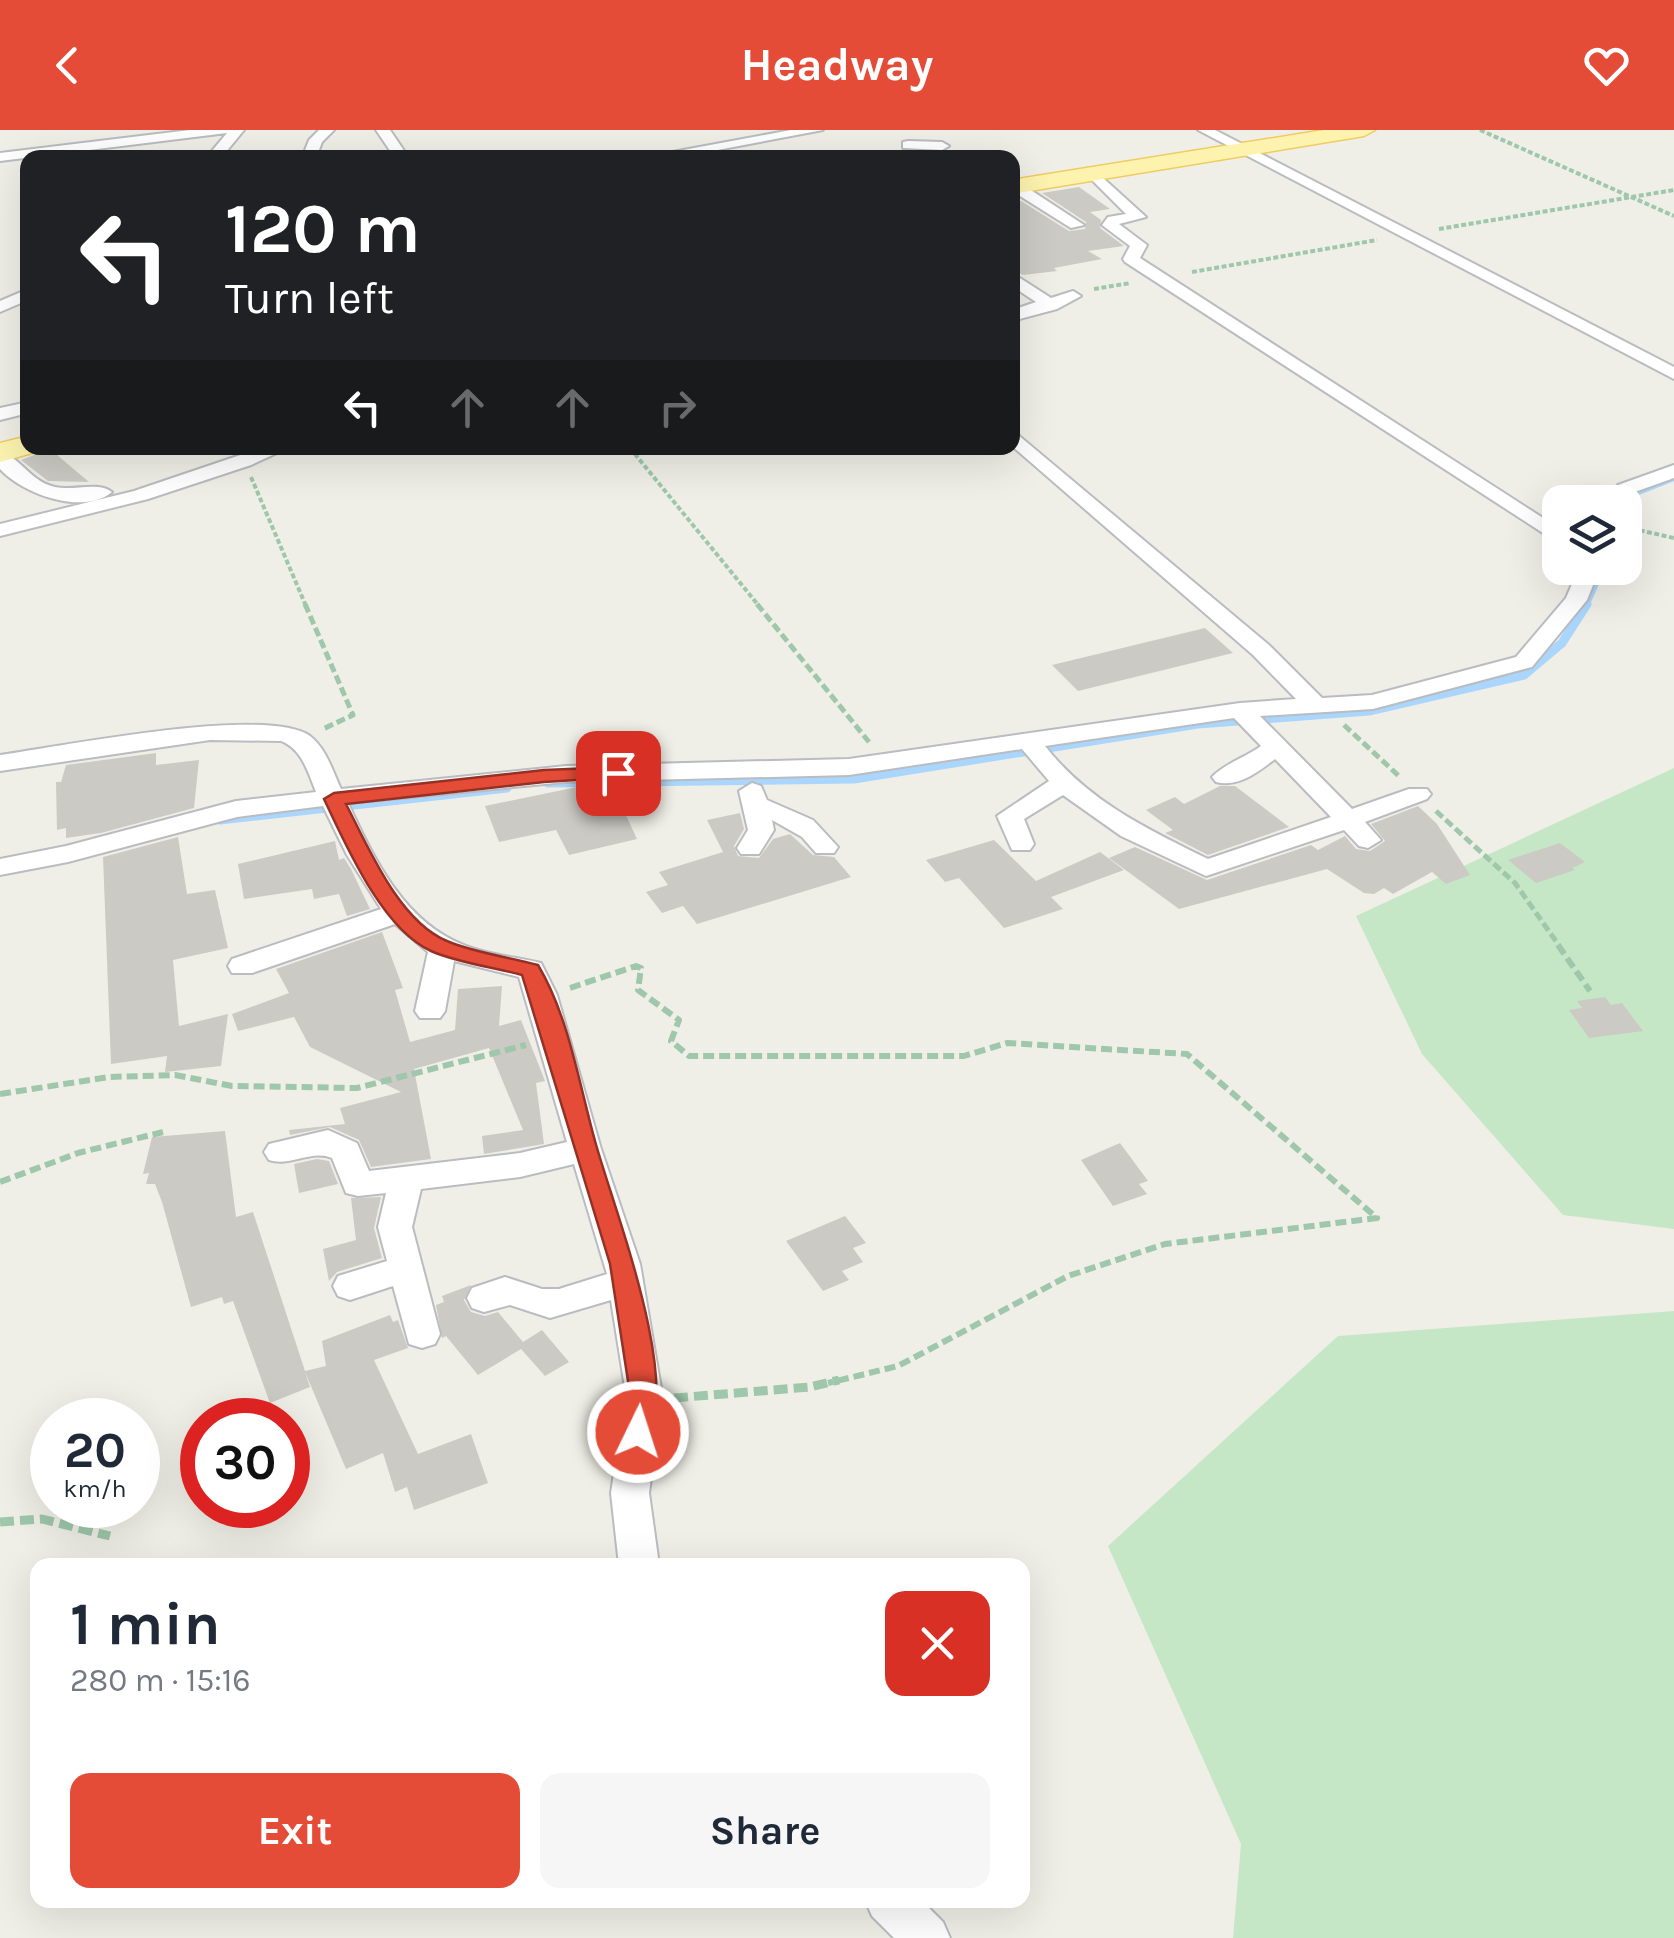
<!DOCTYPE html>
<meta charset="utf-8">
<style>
body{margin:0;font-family:Karla,sans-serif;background:#f6f6f7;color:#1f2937;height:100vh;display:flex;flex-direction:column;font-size:38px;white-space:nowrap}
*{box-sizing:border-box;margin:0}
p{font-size:32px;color:#747a83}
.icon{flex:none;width:55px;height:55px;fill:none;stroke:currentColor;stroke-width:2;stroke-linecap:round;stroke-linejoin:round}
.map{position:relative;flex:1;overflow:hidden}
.drawer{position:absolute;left:30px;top:1428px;width:1000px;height:350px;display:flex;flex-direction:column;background:#fff;border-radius:20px;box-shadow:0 10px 40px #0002}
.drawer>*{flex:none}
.guide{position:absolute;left:20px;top:20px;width:1000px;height:305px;border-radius:20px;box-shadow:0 10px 40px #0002;background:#202124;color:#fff;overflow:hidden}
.buttons{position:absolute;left:1542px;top:355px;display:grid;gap:20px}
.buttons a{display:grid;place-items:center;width:100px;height:100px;border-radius:20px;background:#fff;box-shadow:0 10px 40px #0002;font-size:50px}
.speed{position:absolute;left:30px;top:1268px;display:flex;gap:20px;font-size:50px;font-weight:700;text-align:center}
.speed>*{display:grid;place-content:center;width:130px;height:130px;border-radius:50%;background:#fff;box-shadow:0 10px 40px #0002;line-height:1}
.speed small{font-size:25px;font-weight:400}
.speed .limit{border:15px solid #d22;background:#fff;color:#111}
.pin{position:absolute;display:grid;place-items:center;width:85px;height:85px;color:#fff;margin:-42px;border-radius:20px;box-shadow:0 5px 15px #0006}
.me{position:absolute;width:110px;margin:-55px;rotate:4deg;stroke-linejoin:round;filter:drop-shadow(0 0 8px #0008)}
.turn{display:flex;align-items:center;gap:35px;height:210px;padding:0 40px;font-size:45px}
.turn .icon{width:130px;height:130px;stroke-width:2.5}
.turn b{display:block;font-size:70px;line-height:85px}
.lanes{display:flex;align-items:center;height:95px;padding:0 40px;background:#0003;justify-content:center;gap:50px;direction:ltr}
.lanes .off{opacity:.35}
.round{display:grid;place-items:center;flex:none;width:105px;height:105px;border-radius:20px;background:#f6f6f7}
.head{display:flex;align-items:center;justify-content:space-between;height:170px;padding:0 40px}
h1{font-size:60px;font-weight:700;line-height:75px}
.primary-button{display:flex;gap:20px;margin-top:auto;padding:20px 40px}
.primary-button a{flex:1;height:115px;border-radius:20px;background:#e54c38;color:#fff;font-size:40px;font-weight:700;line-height:115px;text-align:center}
.primary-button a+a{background:#f6f6f7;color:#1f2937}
header{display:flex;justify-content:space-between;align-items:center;height:130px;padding:0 40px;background:#e54c38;color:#fff;font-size:45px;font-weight:700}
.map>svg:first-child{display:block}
</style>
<header><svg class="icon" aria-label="back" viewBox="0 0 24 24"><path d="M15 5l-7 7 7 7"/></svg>Headway<svg class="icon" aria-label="heart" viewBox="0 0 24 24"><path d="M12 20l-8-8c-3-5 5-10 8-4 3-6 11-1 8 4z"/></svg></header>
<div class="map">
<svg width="1674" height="1808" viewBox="0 0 1674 1808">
<rect width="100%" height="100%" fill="#f0efe7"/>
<!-- green -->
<path fill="#c5e7c6" d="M 1674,638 L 1674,1099 L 1563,1085 L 1422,924 L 1356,786 Z
M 1674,1181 L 1674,1808 L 1233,1808 L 1241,1714 L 1108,1416 L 1338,1206 Z"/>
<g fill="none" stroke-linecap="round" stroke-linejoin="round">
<!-- stream-far1 -->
<path stroke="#aad6fd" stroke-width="6" d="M 1625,375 L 1631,365 L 1674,348
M 1586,476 L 1603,438"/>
<!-- stream -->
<path stroke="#aad6fd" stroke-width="9" d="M 548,653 L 854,649 L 1198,594 L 1369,581 L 1524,545 L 1562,513 L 1587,474
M 220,690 L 507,658"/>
</g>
<!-- building -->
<path fill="#cccac4" d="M 1079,57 L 1110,79 L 1090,82 L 1101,90 L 1100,98 L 1124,116 L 1088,121 L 1102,129 L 1054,138 L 1057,141 L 1023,145 L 1012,140 L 1012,72 L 1021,71 L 1069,101 L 1085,99 L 1086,92 L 1042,63 Z
M 50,319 L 89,352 L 48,351 L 21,330 Z
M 1205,498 L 1233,523 L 1078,561 L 1052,535 Z
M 156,623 L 156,635 L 199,630 L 194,678 L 101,703 L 66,708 L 66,698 L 57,700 L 56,652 L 61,652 L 66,635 Z
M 587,655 L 594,671 L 617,666 L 637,709 L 569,725 L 556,700 L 499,712 L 485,676 Z
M 1220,656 L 1235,656 L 1289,697 L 1208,725 L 1165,703 L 1173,700 L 1146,680 L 1175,667 L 1184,674 Z
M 1418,676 L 1437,694 L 1470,745 L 1446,754 L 1432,742 L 1393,764 L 1384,758 L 1374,764 L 1364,763 L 1327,739 L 1179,779 L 1109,728 L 1135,717 L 1207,750 L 1311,715 L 1318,720 L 1345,706 L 1356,719 L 1370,721 L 1385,711 L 1371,694 Z
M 740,683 L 744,699 L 734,716 L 738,726 L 759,728 L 773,709 L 790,704 L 813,725 L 834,727 L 851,747 L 697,794 L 683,776 L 662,783 L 646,762 L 668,755 L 659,742 L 723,722 L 707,690 Z
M 178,707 L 187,764 L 215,760 L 228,818 L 173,830 L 179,896 L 228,884 L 221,936 L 165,942 L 167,926 L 111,934 L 103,727 Z
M 994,710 L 1036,751 L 1100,722 L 1124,740 L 1051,767 L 1063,779 L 1004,798 L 959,748 L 945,752 L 926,730 Z
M 335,711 L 339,730 L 344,728 L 351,739 L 370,779 L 347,786 L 339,764 L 314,769 L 312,759 L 244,769 L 238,734 Z
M 1560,713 L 1585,732 L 1572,738 L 1575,740 L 1536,753 L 1508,730 Z
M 382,802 L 403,858 L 395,860 L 410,912 L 455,900 L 458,859 L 502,856 L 499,896 L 521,890 L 545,951 L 536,953 L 544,1014 L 484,1024 L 482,1006 L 523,1000 L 489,918 L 414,939 L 431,1029 L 371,1037 L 359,1010 L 330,997 L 290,1005 L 289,1000 L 345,994 L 340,978 L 401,962 L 310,917 L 294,887 L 238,901 L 232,884 L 289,863 L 276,839 Z
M 1605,867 L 1611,875 L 1622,873 L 1643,901 L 1589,908 L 1569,880 L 1582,878 L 1577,871 Z
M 225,1001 L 236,1087 L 253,1082 L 305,1241 L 326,1236 L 322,1211 L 390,1185 L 393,1192 L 398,1190 L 408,1218 L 374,1230 L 418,1324 L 471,1304 L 488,1353 L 414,1380 L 407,1357 L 395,1362 L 383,1323 L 346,1339 L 305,1242 L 310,1257 L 270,1273 L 233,1171 L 224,1174 L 222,1167 L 191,1177 L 162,1072 L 155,1054 L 146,1054 L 149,1043 L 143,1044 L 152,1007 Z
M 1120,1013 L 1148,1051 L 1139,1054 L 1147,1064 L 1113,1076 L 1081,1030 Z
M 317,1029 L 329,1031 L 338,1054 L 299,1063 L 294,1034 Z
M 381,1067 L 374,1098 L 382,1128 L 337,1142 L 329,1151 L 323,1119 L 356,1110 L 351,1068 Z
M 845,1086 L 866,1113 L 853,1118 L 863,1132 L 842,1141 L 849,1150 L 823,1161 L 786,1111 Z
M 471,1155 L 464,1170 L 471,1182 L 485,1186 L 498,1182 L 523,1212 L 542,1200 L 569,1232 L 545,1246 L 521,1219 L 478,1245 L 446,1206 L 442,1208 L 436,1175 L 444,1172 L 442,1166 Z"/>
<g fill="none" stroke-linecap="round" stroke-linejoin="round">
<defs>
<path id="minor" d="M 190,0 L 244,0 L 221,28 L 206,28 L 227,3 L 0,31 L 0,23 Z
M 319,0 L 334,0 L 322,12 L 316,28 L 302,28 L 309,10 Z
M 376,0 L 390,0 L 409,28 L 395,28 Z
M 791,0 L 823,0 L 675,28 L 640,28 Z
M 1198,0 L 1215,0 L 1674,237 L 1674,249 Z
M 908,11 L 942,12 L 949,16 L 942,20 L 903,18 L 903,12 Z
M 1092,38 L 1146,87 L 1119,94 L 1147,115 L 1140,128 L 1560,399 L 1560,414 L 1125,132 L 1123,129 L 1130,116 L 1102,95 L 1108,87 L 1126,84 L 1087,45 L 1087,39 Z
M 1012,52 L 1020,53 L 1084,95 L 1071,98 L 1012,61 Z
M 1012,143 L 1051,168 L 1073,161 L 1081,166 L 1057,179 L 1012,191 L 1012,180 L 1036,172 L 1012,156 Z
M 28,159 L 28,170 L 0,182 L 0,171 Z
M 28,272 L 28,283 L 0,290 L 0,278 Z
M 1012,300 L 1269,515 L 1322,568 L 1372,565 L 1516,527 L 1566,468 L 1579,438 L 1600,438 L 1587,470 L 1532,537 L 1373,579 L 1260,586 L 1352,679 L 1409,659 L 1427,659 L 1431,664 L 1427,669 L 1365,692 L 1381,710 L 1368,718 L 1359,716 L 1344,700 L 1206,746 L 1121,706 L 1063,665 L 1024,689 L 1034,714 L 1030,720 L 1012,720 L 997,686 L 1049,651 L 1022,619 L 849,645 L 566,652 L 348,673 C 374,729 404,792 464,815 C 488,825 516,827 541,833 L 557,865 L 601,1019 L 640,1134 L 662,1264 L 649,1363 L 659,1435 L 619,1435 L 611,1363 L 626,1264 L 611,1170 L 550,1188 L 510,1175 L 484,1182 L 472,1178 L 467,1168 L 472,1158 L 505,1147 L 542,1159 L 559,1159 L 607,1144 L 574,1034 L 520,1047 L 421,1059 L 412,1097 L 440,1204 L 435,1214 L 422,1218 L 409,1214 L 393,1156 L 350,1170 L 338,1166 L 333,1156 L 338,1146 L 387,1131 L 378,1097 L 386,1063 L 358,1066 L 346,1063 L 332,1028 C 312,1019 290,1037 269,1030 L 264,1022 L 269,1014 L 328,1000 L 357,1013 L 369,1041 L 520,1023 L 567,1012 L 519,847 L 454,831 L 445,881 L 440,888 L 420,888 L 415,881 L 428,822 L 395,794 L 252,843 L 232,843 L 228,836 L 232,829 L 381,779 L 347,725 L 323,676 L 237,687 L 68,732 L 0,745 L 0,729 L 66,716 L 236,671 L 316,662 C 308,642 302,619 281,611 L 210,610 L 0,641 L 0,625 C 59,617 266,575 310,606 C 326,618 333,642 341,659 L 566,636 L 849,629 L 1240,573 L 1296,569 L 1253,525 L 1012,316 ZM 1234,588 L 1261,616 C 1246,627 1224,634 1212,647 L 1216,652 C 1238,658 1258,642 1275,629 L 1331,687 L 1208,729 C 1147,699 1088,671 1045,616 Z
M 261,318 L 288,318 L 251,335 L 148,369 L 0,406 L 0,394 L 134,361 Z
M 0,321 C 21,328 31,352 55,357 C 74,361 98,351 112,362 C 83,386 23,364 0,339 Z
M 1674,335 L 1674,348 L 1632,363 L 1625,373 L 1605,372 L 1618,355 Z
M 752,653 L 761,656 L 767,670 L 813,690 L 838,717 L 834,723 L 816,723 L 802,707 L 772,690 L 774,700 L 759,724 L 741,724 L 737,718 L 748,700 L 739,661 Z
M 865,1770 L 921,1770 L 943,1792 L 950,1808 L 894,1808 L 872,1786 Z"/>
<path id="primary" d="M 1324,0 L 1375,0 L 1364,6 L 1012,64 L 1012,50 Z
M 28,306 L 28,318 L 42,318 L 39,321 L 0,332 L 0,313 Z"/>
</defs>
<!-- minor casing -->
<use href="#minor" stroke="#b9bcc0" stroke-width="4"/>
<!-- primary casing -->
<use href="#primary" stroke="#eecc62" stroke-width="3"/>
<!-- path-far3 -->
<path stroke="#9ec7ab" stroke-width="4" stroke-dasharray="5 2.5" stroke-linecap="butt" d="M 1480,0 L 1674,86
M 1439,99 L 1674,60
M 1192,142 L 1377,110
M 1094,159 L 1131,153
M 630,318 L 759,476
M 251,347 L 306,476
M 1625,397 L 1674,408"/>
<!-- path-far2 -->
<path stroke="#9ec7ab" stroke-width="5" stroke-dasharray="9 4" stroke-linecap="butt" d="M 305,474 L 353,585 L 323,599
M 757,474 L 869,612
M 1344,595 L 1401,648
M 1436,681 L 1515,753 L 1560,817"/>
<!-- path-far1 -->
<path stroke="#9ec7ab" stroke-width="6" stroke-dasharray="11 5" stroke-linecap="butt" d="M 1558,815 L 1590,861
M 570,858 L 636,836 L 641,838 L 638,860 L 679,890 L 671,911 L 689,926 L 964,926 L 1007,913 L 1187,924 L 1377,1088 L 1165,1114 L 1068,1146 L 898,1236 L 828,1253
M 0,964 L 109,947 L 175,945 L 232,956 L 357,958 L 526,915
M 0,1052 L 78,1023 L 163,1002"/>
<!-- path -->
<path stroke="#9ec7ab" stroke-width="9" stroke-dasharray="14 6" stroke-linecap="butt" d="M 674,1268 L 810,1257 L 839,1250
M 0,1392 L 42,1389 L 110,1406"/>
<!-- minor -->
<use href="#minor" fill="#fff" fill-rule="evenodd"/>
<!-- primary -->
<use href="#primary" fill="#fdf3af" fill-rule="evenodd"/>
</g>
<!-- route -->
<path fill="#e54c38" stroke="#953124" stroke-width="2.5" d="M 618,637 L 628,643 L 625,647 L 544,652 L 346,674 C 368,717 399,791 447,811 C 475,823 509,827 538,835 C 569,887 579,954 595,1011 C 614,1080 680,1245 648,1310 L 638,1314 L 629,1310 L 624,1302 L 630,1264 L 610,1134 L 522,845 C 493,837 458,833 431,821 C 382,799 346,715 324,669 L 334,663 L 544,640 Z"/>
</svg>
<div class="buttons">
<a><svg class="icon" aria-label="layers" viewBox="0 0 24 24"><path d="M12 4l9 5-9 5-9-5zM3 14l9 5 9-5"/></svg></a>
</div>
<div class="speed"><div>20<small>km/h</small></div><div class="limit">30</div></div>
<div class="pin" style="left:618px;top:643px;background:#d93025"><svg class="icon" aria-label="arrive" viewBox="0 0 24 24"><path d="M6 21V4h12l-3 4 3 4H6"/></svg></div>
<svg class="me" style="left:638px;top:1302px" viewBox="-20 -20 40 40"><circle r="17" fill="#e54c38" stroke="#fff" stroke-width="3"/><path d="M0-11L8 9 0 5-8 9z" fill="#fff"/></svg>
<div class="guide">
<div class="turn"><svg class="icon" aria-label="left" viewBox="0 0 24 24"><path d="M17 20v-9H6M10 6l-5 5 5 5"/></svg><div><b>120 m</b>Turn left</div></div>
<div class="lanes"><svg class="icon" aria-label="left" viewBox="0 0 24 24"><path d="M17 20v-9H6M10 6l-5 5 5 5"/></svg><svg class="icon off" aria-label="ahead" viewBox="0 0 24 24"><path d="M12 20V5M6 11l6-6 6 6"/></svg><svg class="icon off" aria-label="ahead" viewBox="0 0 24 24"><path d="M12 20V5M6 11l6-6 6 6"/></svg><svg class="icon off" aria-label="right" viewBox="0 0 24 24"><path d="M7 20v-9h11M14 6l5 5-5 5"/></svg></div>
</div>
<section class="drawer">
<div class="head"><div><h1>1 min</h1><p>280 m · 15:16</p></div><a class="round" style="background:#d93025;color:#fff"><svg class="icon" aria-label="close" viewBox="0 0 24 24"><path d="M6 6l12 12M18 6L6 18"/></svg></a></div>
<div class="primary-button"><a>Exit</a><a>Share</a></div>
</section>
</div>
